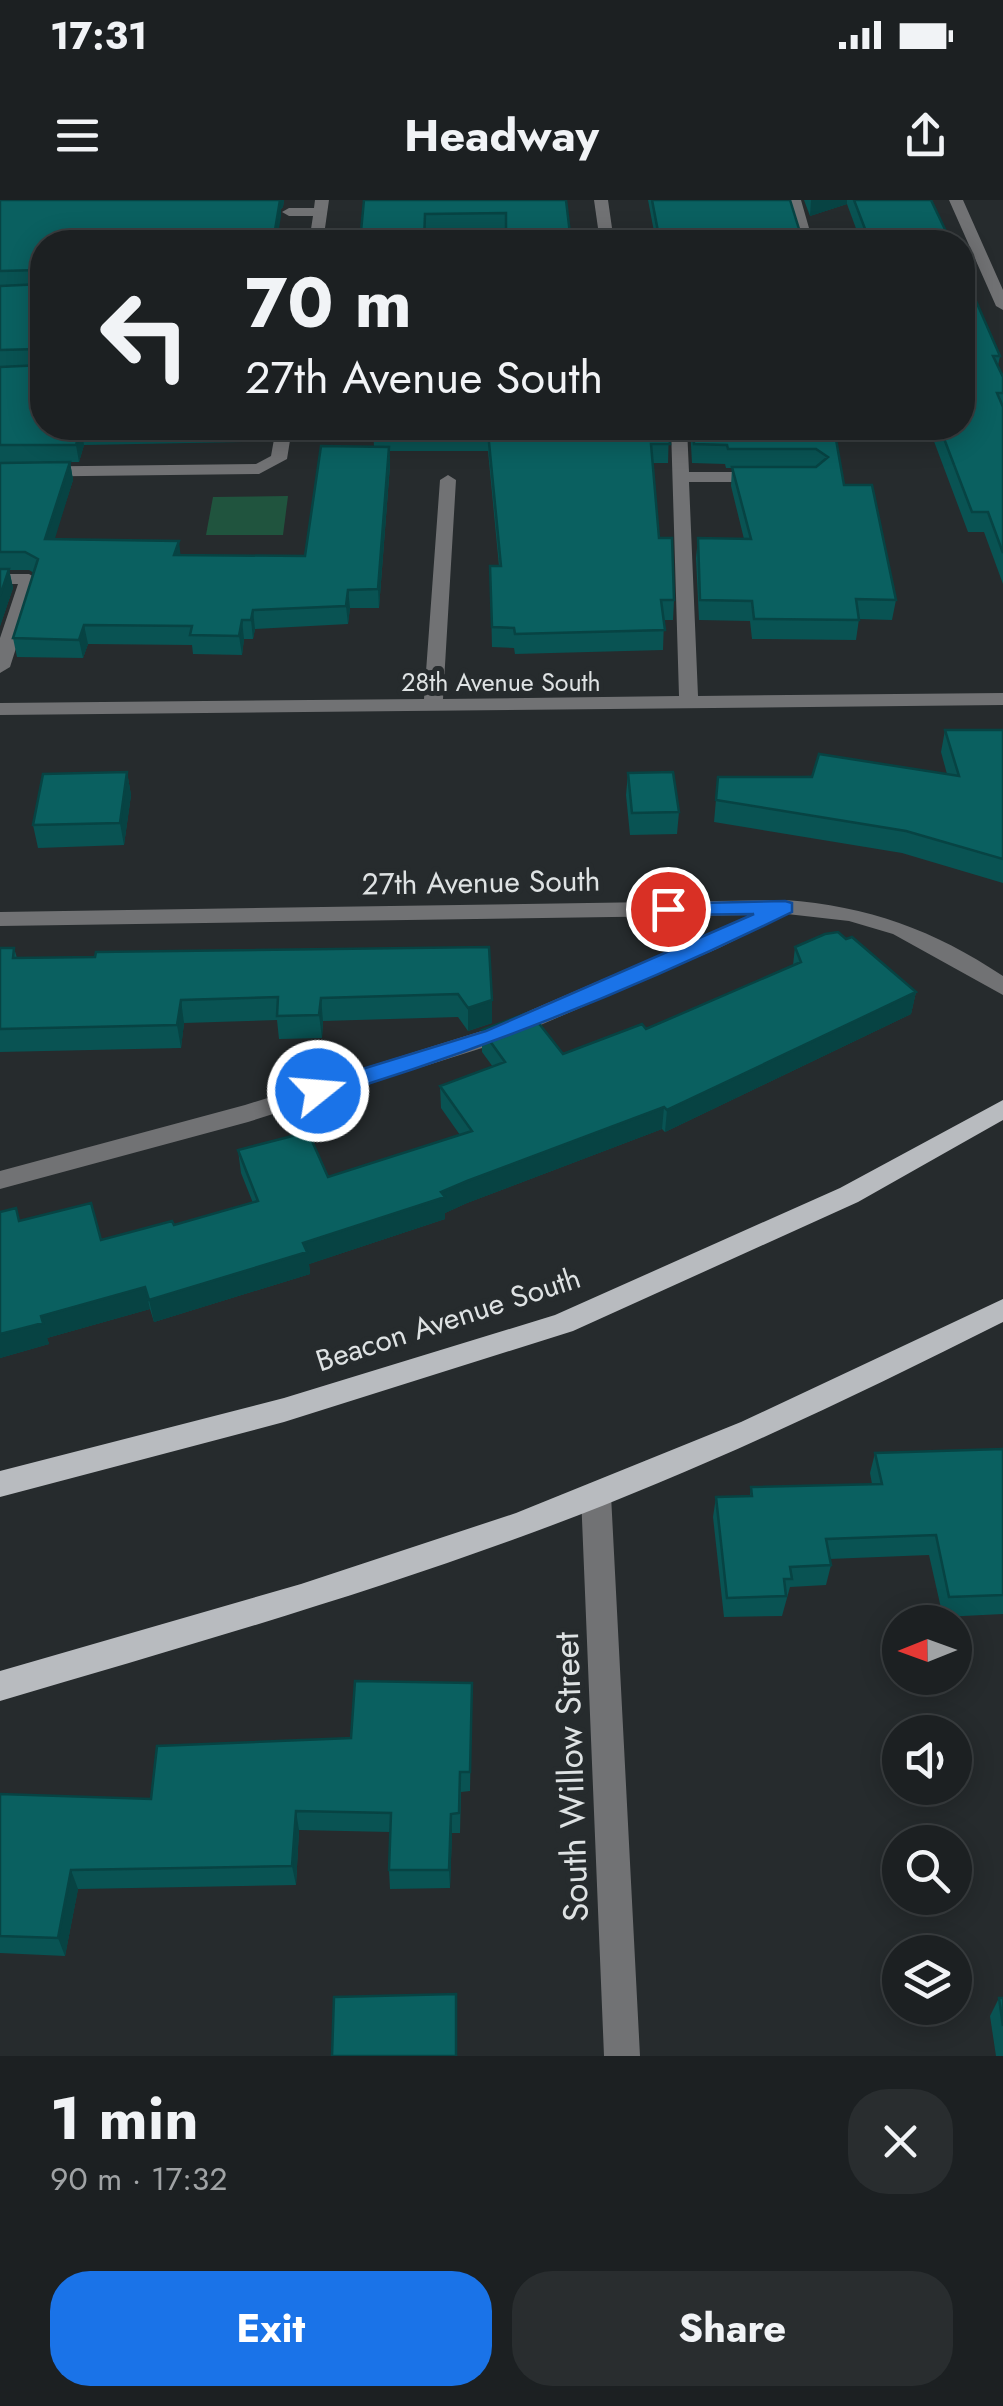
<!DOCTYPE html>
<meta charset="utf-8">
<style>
body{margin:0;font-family:Jost,sans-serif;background:#292d2f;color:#f1f3f6;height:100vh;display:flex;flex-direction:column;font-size:38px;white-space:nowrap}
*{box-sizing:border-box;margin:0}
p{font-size:32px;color:#a0a3a5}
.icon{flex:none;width:55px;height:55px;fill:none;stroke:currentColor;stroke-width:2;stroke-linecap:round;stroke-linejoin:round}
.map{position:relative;height:1856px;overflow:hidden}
.sheet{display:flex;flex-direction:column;background:#1c2022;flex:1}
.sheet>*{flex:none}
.hud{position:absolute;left:30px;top:30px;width:945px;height:210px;border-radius:40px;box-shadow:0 5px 25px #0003,0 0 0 2px #3a3e40;background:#1c2022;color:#f1f3f6;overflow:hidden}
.needle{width:65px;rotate:269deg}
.buttons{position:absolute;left:882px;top:1405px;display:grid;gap:20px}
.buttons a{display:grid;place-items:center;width:90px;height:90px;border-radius:50%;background:#1c2022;box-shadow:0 5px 25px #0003,0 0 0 2px #3a3e40;font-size:50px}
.pin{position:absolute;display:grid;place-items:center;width:85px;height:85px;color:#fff;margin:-42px;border:5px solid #fff;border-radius:50%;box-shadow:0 2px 10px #0007}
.me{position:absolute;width:110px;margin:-55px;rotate:73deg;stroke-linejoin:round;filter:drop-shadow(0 0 8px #0008)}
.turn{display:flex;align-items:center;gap:35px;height:210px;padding:0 50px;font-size:45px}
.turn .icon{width:130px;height:130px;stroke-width:2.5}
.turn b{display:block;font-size:70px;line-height:85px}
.round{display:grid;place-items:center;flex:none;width:105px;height:105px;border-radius:40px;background:#292d2f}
.summary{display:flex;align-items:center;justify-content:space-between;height:170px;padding:0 50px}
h1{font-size:60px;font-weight:700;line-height:75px}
.primary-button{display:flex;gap:20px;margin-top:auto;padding:20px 50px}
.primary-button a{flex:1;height:115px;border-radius:40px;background:#1a73e8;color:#fff;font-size:40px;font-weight:700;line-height:115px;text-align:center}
.primary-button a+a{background:#292d2f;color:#f1f3f6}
.status{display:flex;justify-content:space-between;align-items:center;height:70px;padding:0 50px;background:#1c2022;direction:ltr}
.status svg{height:28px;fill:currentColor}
header{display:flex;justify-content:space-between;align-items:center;height:130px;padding:0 50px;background:#1c2022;font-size:45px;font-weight:700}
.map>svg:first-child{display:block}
</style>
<div class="status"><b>17:31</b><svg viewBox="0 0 49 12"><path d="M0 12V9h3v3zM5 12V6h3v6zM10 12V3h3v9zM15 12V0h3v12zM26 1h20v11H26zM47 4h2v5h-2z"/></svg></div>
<header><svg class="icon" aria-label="menu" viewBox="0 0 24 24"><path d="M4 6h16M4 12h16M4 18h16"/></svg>Headway<svg class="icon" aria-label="share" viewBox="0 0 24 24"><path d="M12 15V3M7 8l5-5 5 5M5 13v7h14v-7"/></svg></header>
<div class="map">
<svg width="1003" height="1856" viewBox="0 0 1003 1856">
<rect width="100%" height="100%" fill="#262b2d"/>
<!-- green -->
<path fill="#20543e" d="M 288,296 L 283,335 L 206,335 L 213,297 Z"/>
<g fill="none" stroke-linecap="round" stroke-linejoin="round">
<!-- minor -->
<path fill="#717274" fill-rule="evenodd" d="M 315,0 L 329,0 L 323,42 L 309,42 L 313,16 L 289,16 L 282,12 L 289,8 L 314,8 Z
M 594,0 L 608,0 L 614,42 L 600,42 Z
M 787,0 L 801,0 L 813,42 L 799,42 Z
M 949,0 L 963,0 L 1003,90 L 1003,110 L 996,106 Z
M 276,228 L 292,228 L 287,259 L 259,274 L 0,277 L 0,267 L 256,264 L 271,256 Z
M 671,228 L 687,228 L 689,272 L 764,272 L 772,277 L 764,282 L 689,282 L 698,496 L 1003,493 L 1003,505 L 0,515 L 0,503 L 424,499 L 440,280 L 448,275 L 456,280 L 443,499 L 679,496 Z
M 0,374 L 29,374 L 38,379 L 10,467 L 0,473 L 0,438 L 18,384 L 0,384 Z
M 785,700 C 868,706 934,730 1003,776 L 1003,795 L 893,734 L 849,721 L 787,714 L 719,748 L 501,842 L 248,922 L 0,989 L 0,971 L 245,905 L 485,830 L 752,715 L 0,726 L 0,712 Z
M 596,1282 L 606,1286 L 611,1295 L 640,1856 L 604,1856 L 581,1295 L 586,1286 Z"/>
<!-- major -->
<path fill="#b8bbbf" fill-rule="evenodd" d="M 1003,900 L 1003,920 L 858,1002 L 573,1131 L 284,1222 L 0,1297 L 0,1271 L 284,1198 L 555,1115 L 840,988 Z
M 1003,1099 L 1003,1122 C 850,1199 694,1273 534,1332 C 359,1397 179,1448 0,1501 L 0,1471 L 301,1384 L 516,1313 L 741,1222 Z"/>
</g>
<!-- wall -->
<path fill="#095353" d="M 0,0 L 284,0 L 283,7 L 281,9 L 281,16 L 42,228 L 246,228 L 243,242 L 84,245 L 79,262 L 70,262 L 73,280 L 54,339 L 181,355 L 305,356 L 374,247 L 373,228 L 669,228 L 668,263 L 653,263 L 659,338 L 674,400 L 673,420 L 664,420 L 663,450 L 515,454 L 514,448 L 492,447 L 490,366 L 499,366 L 488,251 L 389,251 L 390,265 L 379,408 L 350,408 L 348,424 L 255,429 L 253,439 L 244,439 L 242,455 L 193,454 L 192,445 L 88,444 L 83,458 L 17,457 L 13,438 L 34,373 L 29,370 L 9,370 L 13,388 L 0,426 Z
M 364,0 L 566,0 L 506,30 L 426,31 L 425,42 L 360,42 Z
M 648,0 L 790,0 L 803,42 L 656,42 Z
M 804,0 L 931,0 L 951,42 L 861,42 L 847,4 L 810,16 Z
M 962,69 L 1000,156 L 998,166 L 1003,177 L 1003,384 L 984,332 L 968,332 L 929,228 L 962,228 Z
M 690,228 L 834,228 L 844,285 L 896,400 L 892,420 L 859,419 L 856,440 L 752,439 L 750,421 L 699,420 L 696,358 L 698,338 L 744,339 L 731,286 L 732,268 L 726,268 L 725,264 L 692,263 Z
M 945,530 L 1003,530 L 1003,683 L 902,653 L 714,622 L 718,577 L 947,574 L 941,552 Z
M 127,572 L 131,595 L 124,645 L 38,648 L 33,625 Z
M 628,573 L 679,612 L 677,634 L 630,635 L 626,595 Z
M 489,747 L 492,823 L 468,831 L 458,817 L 323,821 L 322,838 L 279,839 L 277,820 L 184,823 L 181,848 L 0,852 L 0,748 L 14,748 L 17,758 Z
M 795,747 L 916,792 L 911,814 L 665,932 L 662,929 L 467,1003 L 445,1013 L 445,1019 L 309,1064 L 310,1074 L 154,1122 L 150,1109 L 47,1138 L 49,1144 L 0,1158 L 19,1021 L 101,1040 L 174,1025 L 253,1003 L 241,973 L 238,950 L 328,977 L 460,935 L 441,908 L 440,886 L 493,867 L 482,852 L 482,830 L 563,854 L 646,829 L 793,765 Z
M 1003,1249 L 1003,1414 L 943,1417 L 929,1355 L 829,1359 L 831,1365 L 826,1385 L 790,1387 L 782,1416 L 724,1417 L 713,1317 L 716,1297 L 750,1296 L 751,1287 L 872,1284 L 870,1273 L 875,1253 Z
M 472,1483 L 470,1591 L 461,1592 L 460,1633 L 452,1633 L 450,1688 L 390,1689 L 389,1670 L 390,1632 L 299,1630 L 296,1685 L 78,1689 L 65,1756 L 0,1753 L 0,1594 L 151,1599 L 351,1538 Z
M 999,1798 L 1003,1798 L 1003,1856 L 996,1856 L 990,1816 Z"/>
<!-- shaded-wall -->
<path fill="#074343" d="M 278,0 L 284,0 L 283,7 L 281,9 L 281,16 L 277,42 L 273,42 Z
M 811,0 L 847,0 L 847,4 L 810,16 Z
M 81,228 L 84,245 L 79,262 L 76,245 Z
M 389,247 L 390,265 L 379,408 L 378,389 Z
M 70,262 L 73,280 L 49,358 L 45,339 Z
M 179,341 L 181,359 L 174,355 Z
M 9,369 L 13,388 L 0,426 L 0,396 Z
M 348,390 L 350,408 L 348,424 L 346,406 Z
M 253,410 L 255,429 L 253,439 L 251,420 Z
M 242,420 L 244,439 L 242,455 L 239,436 Z
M 84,425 L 88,444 L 83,458 L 79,440 Z
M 127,572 L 131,595 L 124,645 L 120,623 Z
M 916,792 L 911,814 L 665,932 L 667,910 Z
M 321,798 L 323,821 L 322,838 L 319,815 Z
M 181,800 L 184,823 L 181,848 L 177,825 Z
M 492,800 L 492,823 L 468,831 L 468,808 Z
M 664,907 L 662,929 L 467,1003 L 445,1013 L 445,1019 L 309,1064 L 310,1074 L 154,1122 L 149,1100 Z
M 145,1087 L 150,1109 L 47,1138 L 41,1116 Z
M 43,1123 L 49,1144 L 0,1158 L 0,1134 Z
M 296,1611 L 299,1630 L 296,1685 L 292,1666 Z
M 451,1614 L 452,1633 L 450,1688 L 449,1670 Z
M 71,1670 L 78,1689 L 65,1756 L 58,1738 Z"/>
<!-- building -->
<path fill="#0a6060" stroke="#074343" stroke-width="2.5" d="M 0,0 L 280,0 L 273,42 L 42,42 L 42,73 L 39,70 L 0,71 Z
M 364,0 L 566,0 L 571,42 L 506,42 L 506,13 L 425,14 L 424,42 L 360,42 Z
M 652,0 L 790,0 L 803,42 L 660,42 Z
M 854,0 L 931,0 L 951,42 L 870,42 Z
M 962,69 L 1000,156 L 993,156 L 1003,177 L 1003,193 L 997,193 L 1003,207 L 1003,353 L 988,312 L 972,312 L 940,228 L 962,228 Z
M 42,78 L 42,153 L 39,149 L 0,150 L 0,86 L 42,84 Z
M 42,156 L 42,228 L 89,228 L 81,228 L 76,245 L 0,245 L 0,167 L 42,165 Z
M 373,228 L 669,228 L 670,244 L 651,244 L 659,338 L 672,338 L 674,400 L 661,400 L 665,430 L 515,434 L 514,428 L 492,427 L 490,366 L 501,366 L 488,232 L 373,232 Z
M 693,228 L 834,228 L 844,285 L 872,285 L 896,400 L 856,399 L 859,420 L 754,419 L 752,401 L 700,400 L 698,338 L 751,339 L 732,267 L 816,267 L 828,257 L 816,249 L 728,249 L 727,245 L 694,244 Z
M 321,246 L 389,247 L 378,389 L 348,390 L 346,406 L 253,410 L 251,420 L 242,420 L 239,436 L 190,435 L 192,426 L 84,425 L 79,440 L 13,438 L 38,359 L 25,352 L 0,352 L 0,263 L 70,262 L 45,339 L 179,341 L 174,355 L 305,356 Z
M 0,369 L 9,369 L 0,396 Z
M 945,530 L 1003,530 L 1003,659 L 906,631 L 716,600 L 718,577 L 812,577 L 819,554 L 959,576 Z
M 127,572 L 120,623 L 33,625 L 43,574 Z
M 673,572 L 679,612 L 632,613 L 628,573 Z
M 838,732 L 846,739 L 852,737 L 916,792 L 667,910 L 664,907 L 467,981 L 441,992 L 445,997 L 303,1043 L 307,1052 L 149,1100 L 145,1087 L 41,1116 L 43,1123 L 0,1134 L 0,1012 L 16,1008 L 19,1021 L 91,1003 L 101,1040 L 172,1021 L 174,1025 L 258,1001 L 238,950 L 308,932 L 328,977 L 472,931 L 440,886 L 505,862 L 482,830 L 530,812 L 563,854 L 642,824 L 646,829 L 801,762 L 795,747 L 825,734 Z
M 489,747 L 492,800 L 468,808 L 458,794 L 321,798 L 319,815 L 277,816 L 278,797 L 181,800 L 177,825 L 0,829 L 0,748 L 14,748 L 13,758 L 95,757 L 96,752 Z
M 1003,1249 L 1003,1395 L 949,1397 L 936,1335 L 826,1339 L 831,1365 L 790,1367 L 792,1379 L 784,1379 L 786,1396 L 727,1398 L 716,1297 L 752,1296 L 751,1287 L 882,1284 L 875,1253 Z
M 355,1481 L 472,1483 L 470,1572 L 460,1572 L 459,1613 L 451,1614 L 449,1670 L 389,1670 L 391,1613 L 296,1611 L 292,1666 L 71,1670 L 58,1738 L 0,1736 L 0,1594 L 151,1599 L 157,1546 L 351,1538 Z
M 456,1794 L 456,1856 L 332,1856 L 334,1797 Z
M 999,1798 L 1003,1798 L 1003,1826 Z"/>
<!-- route -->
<path fill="#1a73e8" stroke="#114b97" stroke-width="2.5" d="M 785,701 L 792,703 L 792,712 C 639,787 482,851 318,899 L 307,891 L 310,885 L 486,831 L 754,714 L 668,715 L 657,709 L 660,704 Z"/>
<g text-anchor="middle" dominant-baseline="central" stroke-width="10" stroke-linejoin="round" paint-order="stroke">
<!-- far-street labels -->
<g font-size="25" fill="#dee2e3" stroke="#262b2d">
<text x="501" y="482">28th Avenue South</text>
</g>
<!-- street labels -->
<g font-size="30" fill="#dee2e3" stroke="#262b2d">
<text transform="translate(481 682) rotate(-1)">27th Avenue South</text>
<text transform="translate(448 1119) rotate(-18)">Beacon Avenue South</text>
</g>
<!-- near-street labels -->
<g font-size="35" fill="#dee2e3" stroke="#262b2d">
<text transform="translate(571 1577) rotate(-92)">South Willow Street</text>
</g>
</g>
</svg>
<div class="buttons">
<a><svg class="needle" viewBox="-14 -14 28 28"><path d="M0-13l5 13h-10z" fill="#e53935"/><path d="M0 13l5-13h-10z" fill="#a0a3a5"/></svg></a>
<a><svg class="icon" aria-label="sound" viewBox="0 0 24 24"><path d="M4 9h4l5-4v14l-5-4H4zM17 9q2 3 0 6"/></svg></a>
<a><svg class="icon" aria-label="search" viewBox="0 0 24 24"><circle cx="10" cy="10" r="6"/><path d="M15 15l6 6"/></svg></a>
<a><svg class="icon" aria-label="layers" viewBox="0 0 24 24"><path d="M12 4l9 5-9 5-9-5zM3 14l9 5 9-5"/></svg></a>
</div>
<div class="pin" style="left:668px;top:709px;background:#d93025"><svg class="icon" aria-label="arrive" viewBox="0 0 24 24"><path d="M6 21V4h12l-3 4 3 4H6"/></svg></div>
<svg class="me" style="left:318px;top:891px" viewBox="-20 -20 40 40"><circle r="17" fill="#1a73e8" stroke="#fff" stroke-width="3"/><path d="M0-11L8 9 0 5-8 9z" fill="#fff"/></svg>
<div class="hud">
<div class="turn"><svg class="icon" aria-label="left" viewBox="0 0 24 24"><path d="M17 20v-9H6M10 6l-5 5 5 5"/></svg><div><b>70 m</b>27th Avenue South</div></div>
</div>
</div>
<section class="sheet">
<div class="summary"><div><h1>1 min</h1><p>90 m · 17:32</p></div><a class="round"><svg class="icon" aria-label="close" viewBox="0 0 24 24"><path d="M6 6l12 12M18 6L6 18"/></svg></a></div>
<div class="primary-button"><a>Exit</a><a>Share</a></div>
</section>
